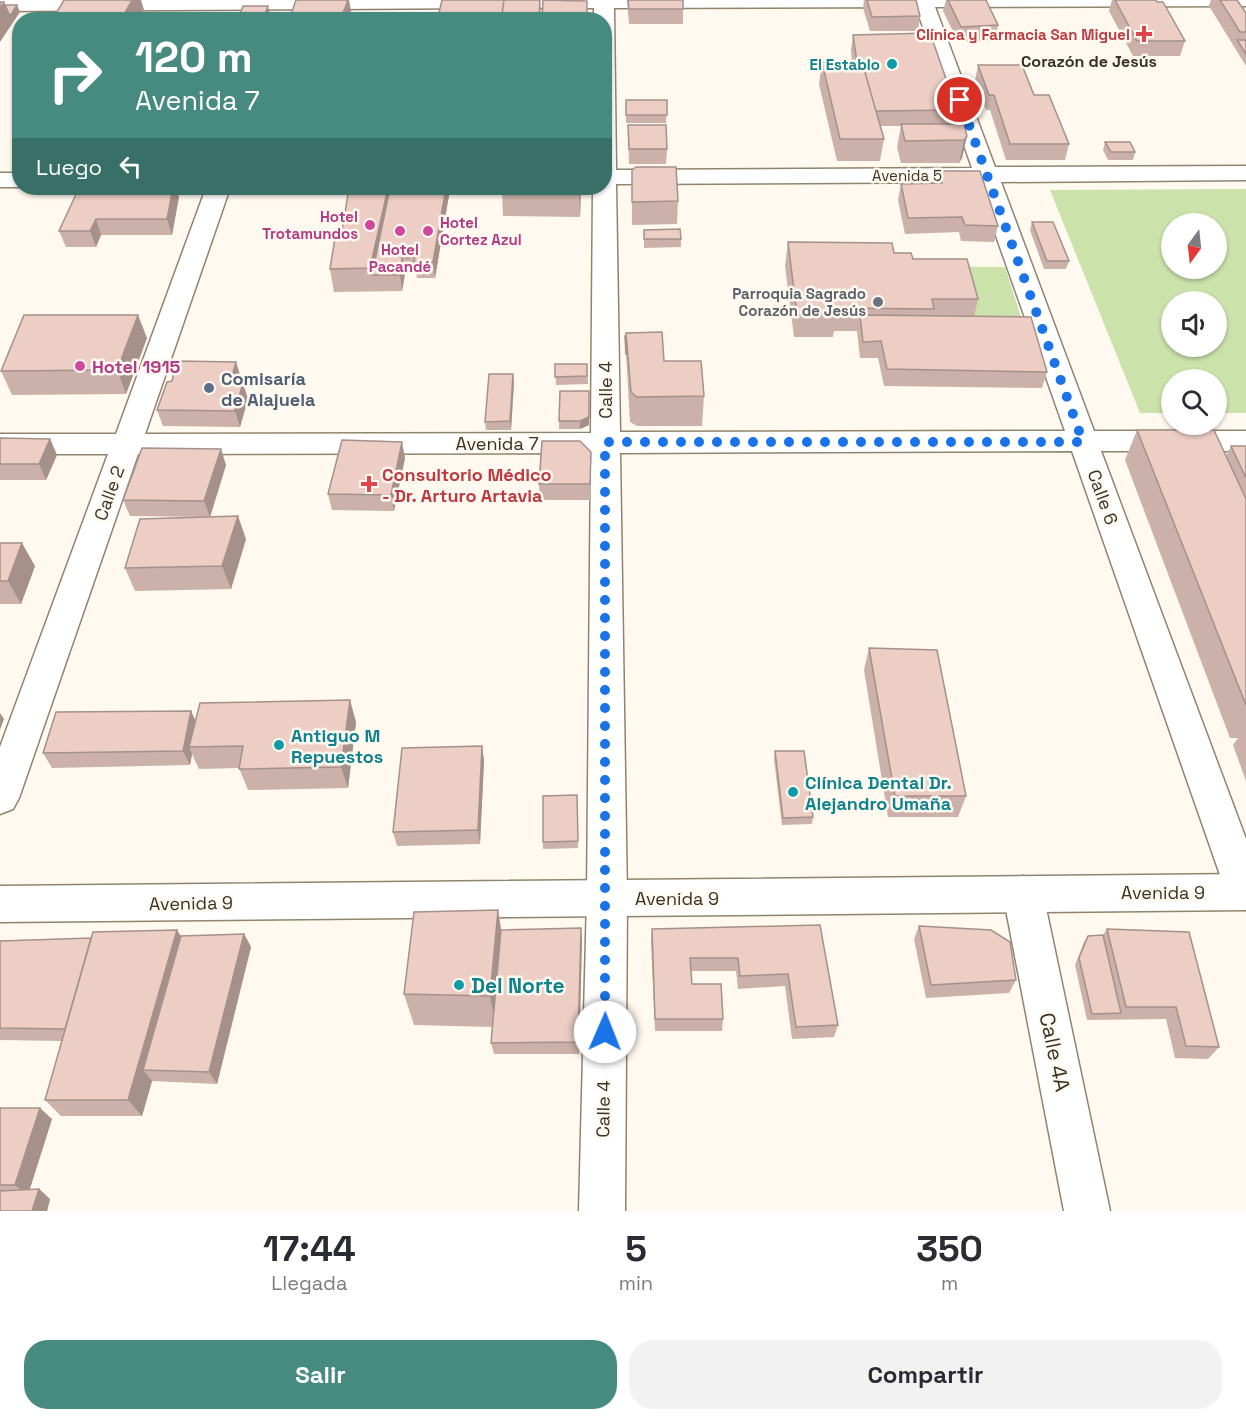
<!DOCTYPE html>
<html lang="es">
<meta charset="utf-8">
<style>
body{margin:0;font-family:"Space Grotesk",sans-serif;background:#f2f2f3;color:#2b2b33;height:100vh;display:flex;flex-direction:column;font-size:22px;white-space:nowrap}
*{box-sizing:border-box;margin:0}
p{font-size:20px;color:#7c7c81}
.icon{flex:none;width:33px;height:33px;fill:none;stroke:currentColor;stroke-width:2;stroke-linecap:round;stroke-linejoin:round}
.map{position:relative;height:1211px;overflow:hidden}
.details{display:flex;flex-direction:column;background:#fff;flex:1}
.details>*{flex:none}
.top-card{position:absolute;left:12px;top:12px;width:600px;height:183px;border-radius:24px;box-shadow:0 2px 4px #0004;background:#478b80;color:#fff;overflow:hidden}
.needle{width:39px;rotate:195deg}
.controls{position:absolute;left:1161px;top:213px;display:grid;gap:12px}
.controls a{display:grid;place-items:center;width:66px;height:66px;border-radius:50%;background:#fff;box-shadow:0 2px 4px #0004;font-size:30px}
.pin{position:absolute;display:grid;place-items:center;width:51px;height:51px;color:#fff;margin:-26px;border:3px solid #fff;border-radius:50%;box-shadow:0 2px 6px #0007}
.me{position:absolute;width:66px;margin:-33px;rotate:1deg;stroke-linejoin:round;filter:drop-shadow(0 0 4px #0008)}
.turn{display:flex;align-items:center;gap:21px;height:126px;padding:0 24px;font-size:27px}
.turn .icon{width:78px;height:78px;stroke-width:2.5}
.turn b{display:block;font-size:42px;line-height:51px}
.then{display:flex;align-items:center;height:57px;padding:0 24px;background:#0003;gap:12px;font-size:22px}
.eta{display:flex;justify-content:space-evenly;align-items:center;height:102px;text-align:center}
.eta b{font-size:36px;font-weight:700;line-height:42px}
.cta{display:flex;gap:12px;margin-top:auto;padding:12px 24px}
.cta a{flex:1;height:69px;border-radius:24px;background:#478b80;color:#fff;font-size:24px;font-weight:700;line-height:69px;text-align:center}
.cta a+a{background:#f2f2f3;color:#2b2b33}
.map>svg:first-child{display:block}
</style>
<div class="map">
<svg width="1246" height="1211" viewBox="0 0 1246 1211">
<rect width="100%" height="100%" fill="#fff9ef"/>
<!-- green -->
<path fill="#cbe2aa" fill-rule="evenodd" d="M 1246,189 L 1246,413 L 1217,413 L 1216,380 L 1172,380 L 1171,413 L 1140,413 L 1050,190 ZM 1172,224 L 1216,224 L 1216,268 L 1172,268 ZM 1172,302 L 1216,302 L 1216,346 L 1172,346 Z
M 888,266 L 1005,267 L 1026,333 L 929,332 Z"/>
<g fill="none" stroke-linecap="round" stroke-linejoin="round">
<defs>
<path id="minor" d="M 0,0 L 496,0 L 497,2 L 494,6 L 487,8 L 0,11 Z
M 533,0 L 1246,0 L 1246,6 L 935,7 L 995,167 L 1246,166 L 1246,180 L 1001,182 L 1094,431 L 1246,431 L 1246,451 L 1101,451 L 1246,839 L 1246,910 L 1232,905 L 1226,892 L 1072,451 L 620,453 L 627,898 L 625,1211 L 579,1211 L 587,898 L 591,453 L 138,454 L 19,798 L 13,809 L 0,814 L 0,747 L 108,454 L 0,454 L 0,434 L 116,434 L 206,188 L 230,188 L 145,434 L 591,433 L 593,188 L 604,188 L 604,20 L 594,20 L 594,8 L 542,8 L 535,6 ZM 916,7 L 972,168 L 616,170 L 614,8 ZM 977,182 L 1065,431 L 620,432 L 616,184 Z
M 0,173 L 20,173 L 20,187 L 0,187 Z
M 1023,876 L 1037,881 L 1043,894 L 1110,1211 L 1064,1211 L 1003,894 L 1009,881 Z"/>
<path id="major" d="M 1246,874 L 1246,910 L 0,922 L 0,886 Z"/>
</defs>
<!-- minor casing -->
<use href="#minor" stroke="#91846e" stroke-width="3"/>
<!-- major casing -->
<use href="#major" stroke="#91846e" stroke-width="3"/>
<!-- minor -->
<use href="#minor" fill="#fff" fill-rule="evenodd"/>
<!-- major -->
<use href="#major" fill="#fff" fill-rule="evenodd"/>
</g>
<!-- wall -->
<path fill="#cbb1a9" d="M 627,0 L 683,0 L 683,24 L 629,24 Z
M 864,0 L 916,0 L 920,16 L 918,31 L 870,31 L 863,8 Z
M 946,0 L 986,0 L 998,25 L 995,40 L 958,42 L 943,11 Z
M 1112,0 L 1156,0 L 1185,41 L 1180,56 L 1133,56 L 1109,11 Z
M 1211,0 L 1237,0 L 1246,13 L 1246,66 L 1209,6 Z
M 270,13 L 267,20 L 240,20 L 239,17 Z
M 853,35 L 957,110 L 954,124 L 967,136 L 962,158 L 959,163 L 901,163 L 897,147 L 901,126 L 880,126 L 884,139 L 880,161 L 837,161 L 819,84 L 822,62 L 852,62 L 851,50 Z
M 978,65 L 1069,144 L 1065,160 L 1006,160 L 990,110 L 986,110 L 975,81 Z
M 626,100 L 667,100 L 666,123 L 626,123 Z
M 628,125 L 667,149 L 666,164 L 629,164 Z
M 1105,142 L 1135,152 L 1133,160 L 1108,160 L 1103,150 Z
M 632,170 L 678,201 L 677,224 L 632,225 Z
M 940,171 L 998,226 L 994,242 L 961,241 L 959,232 L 905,234 L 898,200 L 901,184 L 937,183 Z
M 502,188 L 581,188 L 580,217 L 503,216 L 502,193 Z
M 450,189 L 435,278 L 417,278 L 416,273 L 405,274 L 402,291 L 334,292 L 330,269 L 341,237 Z
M 78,190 L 179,197 L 172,235 L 101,235 L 96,247 L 66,247 L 59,231 Z
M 1032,222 L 1069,261 L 1066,269 L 1044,269 L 1030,230 Z
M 644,230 L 681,239 L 681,247 L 644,248 Z
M 788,242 L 894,253 L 913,259 L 978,299 L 974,317 L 1047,372 L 1042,388 L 884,386 L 878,358 L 860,358 L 857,331 L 834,331 L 833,337 L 794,337 L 785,266 Z
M 625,336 L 664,361 L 704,396 L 702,426 L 637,426 L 630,422 Z
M 147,338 L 126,394 L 12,395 L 1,371 Z
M 555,364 L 587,364 L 588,384 L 556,385 Z
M 241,378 L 240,383 L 248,399 L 240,427 L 163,426 L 157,410 Z
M 514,382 L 511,430 L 486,430 L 485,422 Z
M 560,391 L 589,425 L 580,429 L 559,429 Z
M 1137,430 L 1226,456 L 1231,446 L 1246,446 L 1246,781 L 1233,745 L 1238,738 L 1230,738 L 1125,460 Z
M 0,438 L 50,439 L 57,455 L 46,480 L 0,480 Z
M 405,458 L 394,511 L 332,510 L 328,494 Z
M 226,465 L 210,517 L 246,539 L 231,589 L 135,591 L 125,568 L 210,517 L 130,516 L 123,500 Z
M 591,468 L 590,500 L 540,500 L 539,484 Z
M 0,543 L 35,566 L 21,604 L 0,604 Z
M 869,648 L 966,796 L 958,817 L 888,817 L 864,670 Z
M 195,720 L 356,722 L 348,788 L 248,790 L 239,768 L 199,769 L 192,754 L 190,765 L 52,768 L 43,753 Z
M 482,746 L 484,761 L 480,844 L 397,846 L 393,832 Z
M 775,751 L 813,817 L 812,824 L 782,825 L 774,759 Z
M 577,795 L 578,848 L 543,849 L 543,842 Z
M 498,910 L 501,930 L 582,941 L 579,1054 L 494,1054 L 491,1043 L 493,1027 L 414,1025 L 404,994 Z
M 820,925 L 838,1025 L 834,1037 L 792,1039 L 785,986 L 738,989 L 736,971 L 691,971 L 692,984 L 723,1019 L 722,1031 L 655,1031 L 651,942 L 652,929 Z
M 919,926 L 1016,980 L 1009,993 L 926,998 L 914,939 Z
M 1107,929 L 1219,1047 L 1208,1059 L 1175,1058 L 1166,1019 L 1087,1020 L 1075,965 L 1084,942 L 1088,936 L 1103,935 Z
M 244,934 L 251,947 L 217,1084 L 152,1081 L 142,1116 L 61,1116 L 45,1100 L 62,1041 L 0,1040 L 0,941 Z
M 0,1108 L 52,1119 L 29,1190 L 39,1189 L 50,1199 L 47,1211 L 0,1211 Z"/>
<!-- shaded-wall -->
<path fill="#a5908a" d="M 132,0 L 141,0 L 144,10 L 139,20 L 121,20 Z
M 348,0 L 349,0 L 351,11 L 349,20 L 343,16 Z
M 540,0 L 541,20 L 539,20 Z
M 4,2 L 10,16 L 17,5 L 20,12 L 0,42 L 0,7 Z
M 268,6 L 270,13 L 267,20 L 265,20 L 264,17 Z
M 967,136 L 962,158 L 959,163 L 964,140 Z
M 173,188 L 176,188 L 179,197 L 172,235 L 167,219 Z
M 388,188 L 395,188 L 372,275 L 370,268 Z
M 446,188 L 450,188 L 450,189 L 435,278 L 433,262 Z
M 579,188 L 581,188 L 581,189 L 580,217 Z
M 96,219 L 101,235 L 96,247 L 90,231 Z
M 402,258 L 405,274 L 402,291 L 400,275 Z
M 138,315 L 147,338 L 126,394 L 117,370 Z
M 236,362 L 241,378 L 235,399 L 230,383 Z
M 513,374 L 514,382 L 511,430 L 510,421 Z
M 243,383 L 248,399 L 240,427 L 235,411 Z
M 589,391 L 589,425 L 580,429 L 580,421 Z
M 50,439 L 57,455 L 46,480 L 39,464 Z
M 402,442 L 405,458 L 394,511 L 391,495 Z
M 221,449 L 226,465 L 210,517 L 204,501 Z
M 238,516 L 246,539 L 231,589 L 222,566 Z
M 22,543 L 35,566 L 21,604 L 8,581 Z
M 350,700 L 356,722 L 348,788 L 341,767 Z
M 191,711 L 198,726 L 189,747 L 192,754 L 190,765 L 183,751 Z
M 0,713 L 4,719 L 0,730 Z
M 482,746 L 484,761 L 480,844 L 478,830 Z
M 498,910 L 503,943 L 496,1027 L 490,996 Z
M 581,928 L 582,941 L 579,1054 L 578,1042 Z
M 177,930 L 189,949 L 143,1070 L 152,1081 L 142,1116 L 128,1100 Z
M 244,934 L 251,947 L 217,1084 L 209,1072 Z
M 40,1108 L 52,1119 L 28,1195 L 15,1185 Z
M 39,1189 L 50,1199 L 47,1211 L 32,1211 Z"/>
<!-- building -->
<path fill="#eccec5" stroke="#a5908a" stroke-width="1.5" d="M 64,0 L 132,0 L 121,20 L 52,20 Z
M 296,0 L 348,0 L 343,13 L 342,13 L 341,16 L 337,16 L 336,20 L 289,20 Z
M 442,0 L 504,0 L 501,20 L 340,20 L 342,13 L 439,13 Z
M 504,0 L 540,0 L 539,20 L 501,20 Z
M 543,0 L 587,1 L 587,20 L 542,20 Z
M 628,0 L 683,0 L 683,9 L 629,9 Z
M 867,0 L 916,0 L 920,16 L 872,17 Z
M 948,0 L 986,0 L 998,25 L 961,27 Z
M 1115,0 L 1156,0 L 1157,2 L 1163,2 L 1185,41 L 1137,41 Z
M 1220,0 L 1237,0 L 1246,13 L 1246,32 L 1240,32 Z
M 0,2 L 4,2 L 0,9 Z
M 5,5 L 17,5 L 10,16 Z
M 243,6 L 268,6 L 264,17 L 239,17 Z
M 930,33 L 957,110 L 876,111 L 862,62 L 857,62 L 853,35 Z
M 1237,40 L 1246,40 L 1246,54 Z
M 822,62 L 862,62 L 884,139 L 840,139 Z
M 978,65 L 1022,65 L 1034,95 L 1049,95 L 1069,144 L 1010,144 L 994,95 L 989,95 Z
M 626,100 L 667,100 L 667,115 L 626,115 Z
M 901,124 L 964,124 L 967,136 L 964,140 L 905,141 Z
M 628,125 L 666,125 L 667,149 L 629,149 Z
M 1105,142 L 1130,142 L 1135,152 L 1111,152 Z
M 636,167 L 676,167 L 678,201 L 632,202 L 632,170 Z
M 940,171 L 980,171 L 998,226 L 965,225 L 962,217 L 908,218 L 901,184 L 942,183 Z
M 146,188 L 173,188 L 167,219 L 96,219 L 90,231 L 59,231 L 78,190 L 138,190 Z
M 349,188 L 388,188 L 370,268 L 330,269 L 335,238 L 341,237 Z
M 390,188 L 446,188 L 433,262 L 414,262 L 415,257 L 402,258 L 400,275 L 372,275 Z
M 502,188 L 554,188 L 554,194 L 502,193 Z
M 1032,222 L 1053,222 L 1069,261 L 1047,261 Z
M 680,229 L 681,239 L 644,239 L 644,230 Z
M 788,242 L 892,243 L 894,253 L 911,253 L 913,259 L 967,259 L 978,299 L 932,299 L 934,309 L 836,308 L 837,314 L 797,314 Z
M 24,315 L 138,315 L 117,370 L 1,371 Z
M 860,315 L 1031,317 L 1047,372 L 887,369 L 881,341 L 863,342 Z
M 662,332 L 664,361 L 701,361 L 704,396 L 637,397 L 631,392 L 626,333 Z
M 625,336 L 626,336 L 626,355 Z
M 177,361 L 236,362 L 230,383 L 243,383 L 235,411 L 157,410 L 167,382 L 172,381 Z
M 555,364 L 587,364 L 587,376 L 555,377 Z
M 489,374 L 513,374 L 510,421 L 485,422 Z
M 560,391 L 589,391 L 589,417 L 580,421 L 559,421 Z
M 1137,430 L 1214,430 L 1246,499 L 1246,705 Z
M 0,438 L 50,439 L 39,464 L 0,464 Z
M 342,440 L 402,442 L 391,495 L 328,494 Z
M 542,441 L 580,441 L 591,452 L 590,484 L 539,484 Z
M 1231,446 L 1246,446 L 1246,478 Z
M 142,448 L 221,449 L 204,501 L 123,500 Z
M 238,516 L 222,566 L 125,568 L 140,519 Z
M 0,543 L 22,543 L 8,581 L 0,581 Z
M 869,648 L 937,650 L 966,796 L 895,796 Z
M 350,700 L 341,767 L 239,769 L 243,746 L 189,747 L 200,703 Z
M 191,711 L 183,751 L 43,753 L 56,712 Z
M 482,746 L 478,830 L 393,832 L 402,748 Z
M 775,751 L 804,751 L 813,817 L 783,818 Z
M 577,795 L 578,841 L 543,842 L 543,796 Z
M 498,910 L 490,996 L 404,994 L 414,912 Z
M 820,925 L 838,1025 L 796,1027 L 788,974 L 740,976 L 738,958 L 690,958 L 692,984 L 721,984 L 723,1019 L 655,1019 L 652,929 Z
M 919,926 L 991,930 L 1010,942 L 1016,980 L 931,985 Z
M 581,928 L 578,1042 L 491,1043 L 501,930 Z
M 1107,929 L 1189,932 L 1219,1047 L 1186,1046 L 1176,1007 L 1126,1007 Z
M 177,930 L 128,1100 L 45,1100 L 93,932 Z
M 244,934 L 209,1072 L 143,1070 L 181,936 Z
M 1103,935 L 1121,1013 L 1092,1014 L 1079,958 L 1088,936 Z
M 91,938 L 65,1029 L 0,1028 L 0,941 Z
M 0,1108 L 40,1108 L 15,1185 L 0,1185 Z
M 39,1189 L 32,1211 L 0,1211 L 0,1191 Z"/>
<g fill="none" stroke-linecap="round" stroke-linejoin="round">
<!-- route -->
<path stroke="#1a73e8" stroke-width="10" stroke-dasharray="0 18" d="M 605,1032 L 605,442 L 1083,442 L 960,100"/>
</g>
<!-- markers -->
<g fill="#e0444e" stroke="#fff9ef" stroke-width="2">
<path d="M1141 25h6v6h6v6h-6v6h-6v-6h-6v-6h6z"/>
<path d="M366 475h6v6h6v6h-6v6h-6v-6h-6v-6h6z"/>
</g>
<g fill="#0f9aa8" stroke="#fff9ef" stroke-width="2">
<circle cx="892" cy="64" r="6"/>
<circle cx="279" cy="745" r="6"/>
<circle cx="793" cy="792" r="6"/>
<circle cx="459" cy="985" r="6"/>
</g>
<g fill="#d1479c" stroke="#fff9ef" stroke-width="2">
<circle cx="370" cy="225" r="6"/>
<circle cx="400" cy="231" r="6"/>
<circle cx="428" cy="231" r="6"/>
<circle cx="80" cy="366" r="6"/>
</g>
<circle fill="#6b7280" stroke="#fff9ef" stroke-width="2" cx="878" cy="302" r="6"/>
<circle fill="#5c6f8a" stroke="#fff9ef" stroke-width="2" cx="209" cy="388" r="6"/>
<g text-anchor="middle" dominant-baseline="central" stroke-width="5" stroke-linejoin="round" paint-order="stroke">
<!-- far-health labels -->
<g font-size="15" font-weight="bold" fill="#be3a42" stroke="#fff9ef" text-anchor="end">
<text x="1130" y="34">Clínica y Farmacia San Miguel</text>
</g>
<!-- far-culture labels -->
<g font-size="15" font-weight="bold" fill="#0d838f" stroke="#fff9ef" text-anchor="end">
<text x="880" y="64">El Establo</text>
</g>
<!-- far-street labels -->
<g font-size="15" fill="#373228" stroke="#fff9ef">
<text x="907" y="175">Avenida 5</text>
</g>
<!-- far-hotel labels -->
<g font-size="15" font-weight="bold" fill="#b23c85" stroke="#fff9ef" text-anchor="end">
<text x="358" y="216">Hotel<tspan x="358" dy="17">Trotamundos</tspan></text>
<text x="440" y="222" text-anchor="start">Hotel<tspan x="440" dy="17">Cortez Azul</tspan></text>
<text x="400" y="249" text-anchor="middle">Hotel<tspan x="400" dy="17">Pacandé</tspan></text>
</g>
<!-- far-worship labels -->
<g font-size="15" font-weight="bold" fill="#5b616d" stroke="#fff9ef" text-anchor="end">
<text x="866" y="293">Parroquia Sagrado<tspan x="866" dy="17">Corazón de Jesús</tspan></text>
</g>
<!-- far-neighbourhood labels -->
<g font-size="16" font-weight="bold" fill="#373228" stroke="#fff9ef">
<text x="1089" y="61">Corazón de Jesús</text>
</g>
<!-- hotel labels -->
<g font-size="18" font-weight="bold" fill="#b23c85" stroke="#fff9ef" text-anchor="start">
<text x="92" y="366">Hotel 1915</text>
</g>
<!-- service labels -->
<g font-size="18" font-weight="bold" fill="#4e5e75" stroke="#fff9ef" text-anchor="start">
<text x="221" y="378">Comisaría<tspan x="221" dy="21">de Alajuela</tspan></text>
</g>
<!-- street labels -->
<g font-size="18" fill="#373228" stroke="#fff9ef">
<text transform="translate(605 390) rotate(-90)">Calle 4</text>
<text x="497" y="443">Avenida 7</text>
<text transform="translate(109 493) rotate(-70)">Calle 2</text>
<text transform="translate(1103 497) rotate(70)">Calle 6</text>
<text x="1163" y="892">Avenida 9</text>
<text x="677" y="898">Avenida 9</text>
<text transform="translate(191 903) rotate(-1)">Avenida 9</text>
<text transform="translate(603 1109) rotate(-89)">Calle 4</text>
</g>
<!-- health labels -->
<g font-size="18" font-weight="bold" fill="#be3a42" stroke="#fff9ef" text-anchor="start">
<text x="382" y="474">Consultorio Médico<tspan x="382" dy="21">- Dr. Arturo Artavia</tspan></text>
</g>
<!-- culture labels -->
<g font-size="18" font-weight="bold" fill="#0d838f" stroke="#fff9ef" text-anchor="start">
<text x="291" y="735">Antiguo M<tspan x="291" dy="21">Repuestos</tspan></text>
<text x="805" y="782">Clínica Dental Dr.<tspan x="805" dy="21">Alejandro Umaña</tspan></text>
</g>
<!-- near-culture labels -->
<g font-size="21" font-weight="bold" fill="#0d838f" stroke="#fff9ef" text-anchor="start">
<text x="471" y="985">Del Norte</text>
</g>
<!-- near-street labels -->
<g font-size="21" fill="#373228" stroke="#fff9ef">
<text transform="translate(1055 1052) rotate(78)">Calle 4A</text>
</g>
</g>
</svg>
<div class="controls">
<a><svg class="needle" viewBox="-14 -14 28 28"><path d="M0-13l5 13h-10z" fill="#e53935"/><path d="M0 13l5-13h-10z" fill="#7c7c81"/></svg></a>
<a><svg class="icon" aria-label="sound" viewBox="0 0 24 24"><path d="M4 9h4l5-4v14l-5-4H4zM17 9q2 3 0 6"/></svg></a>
<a><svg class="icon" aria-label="search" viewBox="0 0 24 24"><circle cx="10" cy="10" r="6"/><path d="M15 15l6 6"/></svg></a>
</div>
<div class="pin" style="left:960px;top:100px;background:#d93025"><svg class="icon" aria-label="arrive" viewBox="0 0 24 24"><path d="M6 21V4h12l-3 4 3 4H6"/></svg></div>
<svg class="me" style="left:605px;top:1032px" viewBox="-20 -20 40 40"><circle r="19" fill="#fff"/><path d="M0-13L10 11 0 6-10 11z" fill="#1a73e8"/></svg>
<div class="top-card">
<div class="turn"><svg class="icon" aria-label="right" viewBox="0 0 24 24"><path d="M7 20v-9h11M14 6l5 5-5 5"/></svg><div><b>120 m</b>Avenida 7</div></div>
<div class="then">Luego<svg class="icon" aria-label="left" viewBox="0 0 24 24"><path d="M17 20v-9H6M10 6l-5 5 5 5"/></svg></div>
</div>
</div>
<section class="details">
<div class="eta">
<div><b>17:44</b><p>Llegada</p></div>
<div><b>5</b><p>min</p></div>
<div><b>350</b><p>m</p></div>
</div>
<div class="cta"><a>Salir</a><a>Compartir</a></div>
</section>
